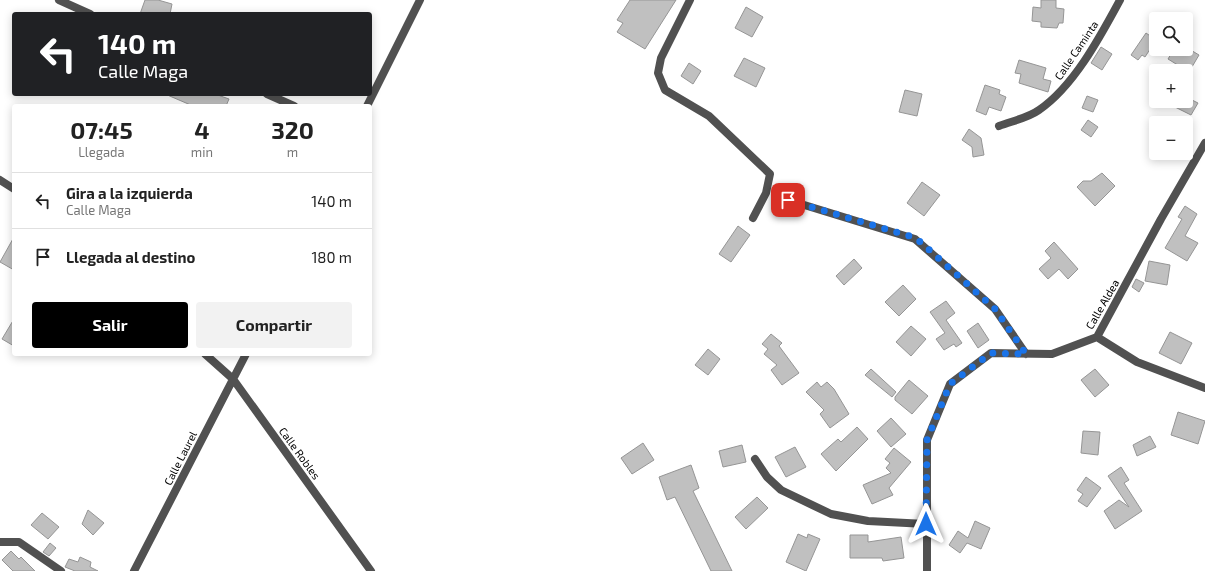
<!DOCTYPE html>
<html lang="es">
<meta charset="utf-8">
<style>
body{margin:0;font-family:"Exo 2",sans-serif;background:#f2f2f2;color:#222;height:100vh;display:flex;flex-direction:column;font-size:15px;white-space:nowrap}
*{box-sizing:border-box;margin:0}
p{font-size:13px;color:#767676}
.icon{flex:none;width:22px;height:22px;fill:none;stroke:currentColor;stroke-width:2;stroke-linecap:round;stroke-linejoin:round}
.map{position:relative;flex:1;overflow:hidden}
.side{position:absolute;left:12px;top:104px;width:360px;height:252px;display:flex;flex-direction:column;background:#fff;border-radius:4px;box-shadow:0 2px 10px #0003}
.side>*{flex:none}
.guide{position:absolute;left:12px;top:12px;width:360px;height:84px;border-radius:4px;box-shadow:0 2px 10px #0003;background:#202124;color:#fff;overflow:hidden}
.tools{position:absolute;left:1149px;top:12px;display:grid;gap:8px}
.tools a{display:grid;place-items:center;width:44px;height:44px;border-radius:4px;background:#fff;box-shadow:0 2px 10px #0003;font-size:20px}
.pin{position:absolute;display:grid;place-items:center;width:34px;height:34px;color:#fff;margin:-17px;border-radius:8px;box-shadow:0 2px 6px #0006}
.me{position:absolute;width:44px;margin:-22px;rotate:0deg;stroke-linejoin:round;filter:drop-shadow(0 0 3px #0008)}
.turn{display:flex;align-items:center;gap:14px;height:84px;padding:0 20px;font-size:18px}
.turn .icon{width:52px;height:52px;stroke-width:2.5}
.turn b{display:block;font-size:28px;line-height:34px}
.eta{display:flex;justify-content:space-evenly;align-items:center;height:68px;text-align:center}
.eta b{font-size:24px;font-weight:700;line-height:28px}
.button{display:flex;gap:8px;margin-top:auto;padding:8px 20px}
.button a{flex:1;height:46px;border-radius:4px;background:#000;color:#fff;font-size:16px;font-weight:700;line-height:46px;text-align:center}
.button a+a{background:#f2f2f2;color:#222}
ul{padding:0;list-style:none}
li{display:flex;align-items:center;gap:12px;height:56px;padding:0 20px;border-top:1px solid #e0e0e0}
li div{flex:1}
li b{display:block;font-size:15px}
li em{font-style:normal}
.map>svg:first-child{display:block}
</style>
<div class="map">
<svg width="1205" height="571" viewBox="0 0 1205 571">
<rect width="100%" height="100%" fill="#fff"/>
<!-- building -->
<path fill="#c0c0c0" stroke="#959595" d="M 145,0 L 158,0 L 172,4 L 170,14 L 140,14 Z
M 630,0 L 676,0 L 645,49 L 617,32 L 623,23 L 617,20 Z
M 1041,0 L 1056,0 L 1056,8 L 1064,9 L 1063,23 L 1059,23 L 1057,28 L 1041,27 L 1041,22 L 1032,21 L 1033,7 L 1041,8 Z
M 746,7 L 763,17 L 752,37 L 735,28 Z
M 1146,33 L 1156,40 L 1145,57 L 1142,55 L 1138,60 L 1131,55 Z
M 1101,47 L 1112,54 L 1102,70 L 1091,63 Z
M 1174,49 L 1189,49 L 1199,55 L 1189,72 L 1168,59 Z
M 744,58 L 765,68 L 756,87 L 734,76 Z
M 1019,60 L 1046,68 L 1043,79 L 1051,81 L 1048,92 L 1019,83 L 1021,74 L 1015,73 Z
M 689,63 L 701,71 L 693,84 L 681,76 Z
M 985,85 L 1000,90 L 999,94 L 1006,97 L 1001,111 L 989,107 L 986,115 L 976,111 Z
M 905,90 L 922,94 L 917,116 L 899,112 Z
M 165,94 L 215,94 L 229,99 L 226,106 L 193,106 Z
M 1087,96 L 1098,100 L 1093,112 L 1082,108 Z
M 1186,97 L 1198,103 L 1191,115 L 1175,107 L 1179,101 L 1186,101 Z
M 1088,120 L 1098,127 L 1091,137 L 1081,130 Z
M 969,129 L 981,138 L 984,155 L 973,157 L 972,147 L 962,140 Z
M 1102,173 L 1115,186 L 1095,206 L 1077,187 L 1083,181 L 1091,181 Z
M 922,182 L 940,195 L 924,216 L 907,203 Z
M 1185,206 L 1197,214 L 1185,236 L 1198,243 L 1187,261 L 1165,248 L 1182,219 L 1178,217 Z
M 738,226 L 750,235 L 731,262 L 719,254 Z
M 14,237 L 14,270 L 0,262 Z
M 1054,242 L 1078,269 L 1068,279 L 1059,269 L 1048,279 L 1039,269 L 1051,258 L 1045,251 Z
M 854,259 L 862,268 L 844,285 L 836,276 Z
M 1149,261 L 1170,265 L 1167,285 L 1145,281 Z
M 1136,279 L 1144,283 L 1139,292 L 1132,287 Z
M 903,285 L 916,299 L 899,316 L 885,302 Z
M 946,301 L 955,313 L 946,320 L 962,343 L 956,347 L 954,344 L 944,350 L 936,339 L 945,333 L 930,312 Z
M 14,319 L 14,346 L 2,339 Z
M 978,323 L 989,340 L 978,348 L 967,331 Z
M 911,326 L 926,339 L 911,356 L 896,342 Z
M 1170,332 L 1192,343 L 1181,364 L 1159,353 Z
M 771,334 L 782,343 L 779,346 L 799,373 L 782,385 L 771,370 L 777,365 L 764,354 L 768,349 L 762,344 Z
M 708,349 L 720,359 L 708,375 L 695,365 Z
M 871,369 L 896,392 L 892,397 L 865,375 Z
M 1095,369 L 1109,385 L 1095,397 L 1081,380 Z
M 909,380 L 928,396 L 912,414 L 895,400 L 895,397 Z
M 817,382 L 821,387 L 827,382 L 834,389 L 849,414 L 830,428 L 820,414 L 824,410 L 806,392 Z
M 1178,412 L 1205,421 L 1198,444 L 1171,435 Z
M 891,418 L 906,434 L 891,447 L 877,431 Z
M 857,427 L 868,439 L 836,471 L 821,454 L 838,439 L 841,442 Z
M 1083,431 L 1100,432 L 1098,455 L 1081,453 Z
M 1150,436 L 1156,447 L 1137,456 L 1133,445 Z
M 643,443 L 654,460 L 632,474 L 621,458 Z
M 742,445 L 746,462 L 723,467 L 719,451 Z
M 795,447 L 806,467 L 786,477 L 775,457 Z
M 894,448 L 911,462 L 889,488 L 893,495 L 872,504 L 863,485 L 891,473 L 886,468 L 890,463 L 885,459 Z
M 691,465 L 699,488 L 693,491 L 732,571 L 711,571 L 675,497 L 667,500 L 659,477 Z
M 1121,467 L 1129,480 L 1124,483 L 1142,511 L 1115,529 L 1104,511 L 1119,500 L 1129,507 L 1108,476 Z
M 1086,477 L 1101,488 L 1087,507 L 1078,501 L 1083,494 L 1077,490 Z
M 757,497 L 768,508 L 746,529 L 735,517 Z
M 88,510 L 104,523 L 93,535 L 82,524 Z
M 42,513 L 59,527 L 48,539 L 31,525 Z
M 975,521 L 990,528 L 981,549 L 967,543 L 960,553 L 949,545 L 958,531 L 968,538 Z
M 798,534 L 807,538 L 808,534 L 820,539 L 806,571 L 786,562 Z
M 850,535 L 868,535 L 868,542 L 901,537 L 904,558 L 883,561 L 882,558 L 850,558 Z
M 50,543 L 56,548 L 49,556 L 43,552 Z
M 11,551 L 19,559 L 21,557 L 35,571 L 13,571 L 2,560 Z
M 80,557 L 91,562 L 90,567 L 98,571 L 75,571 L 65,567 L 69,559 L 78,562 Z"/>
<g fill="none" stroke-linecap="round" stroke-linejoin="round">
<!-- minor -->
<path stroke="#515151" stroke-width="8" d="M 59,0 L 90,14
M 690,0 L 661,58 L 658,73 L 665,90 L 709,116 L 770,174 L 766,193 L 753,218
M 267,94 L 294,106
M 367,106 L 420,0
M 999,126 C 1012,121 1028,118 1039,110 C 1074,86 1100,37 1120,0
M 0,180 L 14,189
M 790,200 L 788,200 L 915,239 L 995,309 L 1026,354
M 1097,337 L 1137,362 L 1205,388
M 205,354 L 233,379 L 371,571
M 755,459 L 767,477 L 781,490 L 831,514 L 868,521 L 926,524
M 0,542 L 19,542 L 61,571
M 134,571 L 246,354
M 927,571 L 927,440 L 950,384 L 991,353 L 1052,354 L 1097,337 L 1161,219 L 1205,143"/>
</g>
<g fill="none" stroke-linecap="round" stroke-linejoin="round">
<!-- route -->
<path stroke="#1a73e8" stroke-width="7" stroke-dasharray="0 12.6" d="M 788,200 L 916,238 L 995,309 L 1026,354 L 991,353 L 950,384 L 927,440 L 926,524"/>
</g>
<g text-anchor="middle" dominant-baseline="central" stroke-width="3" stroke-linejoin="round" paint-order="stroke">
<!-- street labels -->
<g font-size="11" fill="#000" stroke="#fff">
<text transform="translate(1076 50) rotate(-56)">Calle Caminta</text>
<text transform="translate(1102 304) rotate(-60)">Calle Aldea</text>
<text transform="translate(300 453) rotate(54)">Calle Robles</text>
<text transform="translate(180 458) rotate(-63)">Calle Laurel</text>
</g>
</g>
</svg>
<div class="tools">
<a><svg class="icon" aria-label="search" viewBox="0 0 24 24"><circle cx="10" cy="10" r="6"/><path d="M15 15l6 6"/></svg></a>
<a>+</a>
<a>−</a>
</div>
<div class="pin" style="left:788px;top:200px;background:#d93025"><svg class="icon" aria-label="arrive" viewBox="0 0 24 24"><path d="M6 21V4h12l-3 4 3 4H6"/></svg></div>
<svg class="me" style="left:926px;top:524px" viewBox="-20 -20 40 40"><path d="M0-17L14 15 0 8-14 15z" fill="#1a73e8" stroke="#fff" stroke-width="4"/></svg>
<div class="guide">
<div class="turn"><svg class="icon" aria-label="left" viewBox="0 0 24 24"><path d="M17 20v-9H6M10 6l-5 5 5 5"/></svg><div><b>140 m</b>Calle Maga</div></div>
</div>
<section class="side">
<div class="eta">
<div><b>07:45</b><p>Llegada</p></div>
<div><b>4</b><p>min</p></div>
<div><b>320</b><p>m</p></div>
</div>
<ul>
<li><svg class="icon" aria-label="left" viewBox="0 0 24 24"><path d="M17 20v-9H6M10 6l-5 5 5 5"/></svg><div><b>Gira a la izquierda</b><p>Calle Maga</p></div><em>140 m</em></li>
<li><svg class="icon" aria-label="arrive" viewBox="0 0 24 24"><path d="M6 21V4h12l-3 4 3 4H6"/></svg><div><b>Llegada al destino</b></div><em>180 m</em></li>
</ul>
<div class="button"><a>Salir</a><a>Compartir</a></div>
</section>
</div>
